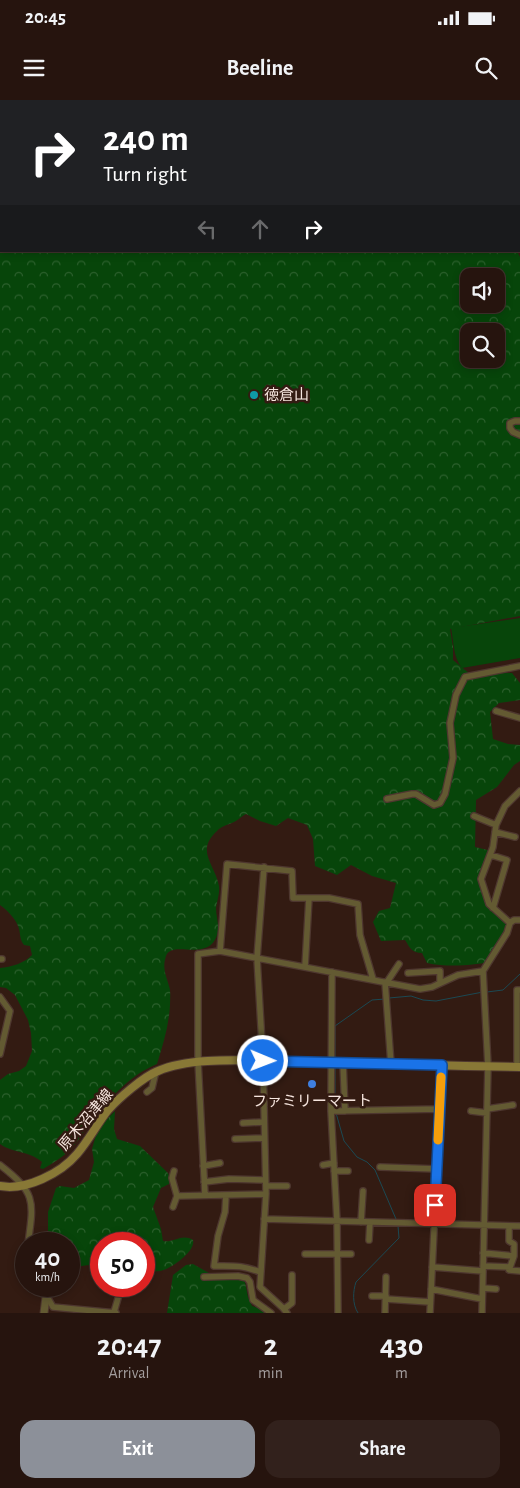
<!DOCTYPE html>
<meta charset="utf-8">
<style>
body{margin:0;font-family:"Alegreya Sans","Noto Sans JP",sans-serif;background:#32211c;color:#f1f3f6;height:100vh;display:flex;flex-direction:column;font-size:19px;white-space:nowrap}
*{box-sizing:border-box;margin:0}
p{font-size:16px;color:#a49e9e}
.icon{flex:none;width:28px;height:28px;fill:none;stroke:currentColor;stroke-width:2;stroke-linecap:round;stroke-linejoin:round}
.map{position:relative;height:1213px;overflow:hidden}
.sheet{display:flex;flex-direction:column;background:#26140e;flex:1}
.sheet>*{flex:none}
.banner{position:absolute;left:0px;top:0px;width:520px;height:152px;box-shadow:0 2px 8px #0003,0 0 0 1px #42332e;background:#202124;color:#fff;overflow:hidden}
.fabs{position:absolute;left:460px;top:168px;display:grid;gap:10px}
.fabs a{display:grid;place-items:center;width:45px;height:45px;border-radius:10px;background:#26140e;box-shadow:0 2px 8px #0003,0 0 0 1px #42332e;font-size:25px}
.speed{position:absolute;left:15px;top:1132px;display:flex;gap:10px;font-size:25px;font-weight:700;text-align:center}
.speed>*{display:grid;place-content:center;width:65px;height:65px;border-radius:50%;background:#26140e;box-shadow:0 2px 8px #0003,0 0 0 1px #42332e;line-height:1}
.speed small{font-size:12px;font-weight:400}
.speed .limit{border:8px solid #d22;background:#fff;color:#111}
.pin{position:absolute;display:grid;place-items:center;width:42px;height:42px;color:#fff;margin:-21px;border-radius:10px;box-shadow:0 2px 8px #0006}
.me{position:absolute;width:55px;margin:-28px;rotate:91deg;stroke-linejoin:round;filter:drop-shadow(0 0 4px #0008)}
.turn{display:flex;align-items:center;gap:18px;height:105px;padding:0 20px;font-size:22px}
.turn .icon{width:65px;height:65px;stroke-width:2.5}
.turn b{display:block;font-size:35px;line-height:42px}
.lanes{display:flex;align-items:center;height:48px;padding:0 20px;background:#0003;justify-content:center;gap:25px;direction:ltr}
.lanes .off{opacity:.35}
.eta{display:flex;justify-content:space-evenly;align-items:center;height:85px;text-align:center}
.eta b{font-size:30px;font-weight:600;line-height:35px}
.primary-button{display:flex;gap:10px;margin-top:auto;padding:10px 20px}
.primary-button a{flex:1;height:58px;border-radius:15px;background:#8c9099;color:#fff;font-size:20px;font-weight:600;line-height:58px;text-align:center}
.primary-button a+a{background:#32211c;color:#f1f3f6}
.status{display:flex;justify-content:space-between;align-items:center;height:35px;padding:0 25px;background:#26140e;direction:ltr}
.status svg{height:14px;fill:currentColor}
header{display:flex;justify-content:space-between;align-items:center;height:65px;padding:0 20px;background:#26140e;font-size:22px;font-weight:600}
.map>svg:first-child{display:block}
</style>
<div class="status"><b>20:45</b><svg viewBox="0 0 49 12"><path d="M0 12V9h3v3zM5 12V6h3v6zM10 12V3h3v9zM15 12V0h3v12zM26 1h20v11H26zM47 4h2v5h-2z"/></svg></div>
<header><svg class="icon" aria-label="menu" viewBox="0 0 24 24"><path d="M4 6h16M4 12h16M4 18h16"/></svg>Beeline<svg class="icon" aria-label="search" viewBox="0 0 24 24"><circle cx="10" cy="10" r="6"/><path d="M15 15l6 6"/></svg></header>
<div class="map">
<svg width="520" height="1213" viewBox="0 0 520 1213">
<defs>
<pattern id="forest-crowns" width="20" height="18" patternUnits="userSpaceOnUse" patternTransform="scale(1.25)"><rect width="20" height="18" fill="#07450a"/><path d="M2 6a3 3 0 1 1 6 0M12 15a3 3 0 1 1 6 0" fill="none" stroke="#2c602d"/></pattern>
</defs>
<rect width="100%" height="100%" fill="#331b12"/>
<!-- green -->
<path fill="#07450a" d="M 520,518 L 520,558 L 462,568 C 453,557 454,543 451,528 Z"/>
<!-- forest -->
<path fill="url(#forest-crowns)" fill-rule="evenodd" d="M 0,0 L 520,0 L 519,84 L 519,1 L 1,1 L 1,151 L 517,151 L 520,157 L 520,516 L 450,529 L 453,547 L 453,560 L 470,574 L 512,573 L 520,583 L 520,600 L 499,603 L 490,612 L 493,639 L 508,644 L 520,645 L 520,661 L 514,665 L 497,687 L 476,700 L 475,747 L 492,751 L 480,781 L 484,800 L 491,810 L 509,823 L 489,862 C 471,866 445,867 427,863 L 422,853 C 412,853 410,848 405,840 L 381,841 L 373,822 L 379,811 L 390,808 L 396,783 L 372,776 L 351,765 L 337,775 L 315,766 L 313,739 L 307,725 L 288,718 L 276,726 L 260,721 L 246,714 C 242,716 238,720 234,722 C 228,725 221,726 217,731 C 195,751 215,764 219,786 C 220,793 217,801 216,808 C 216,817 220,827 217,835 C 208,863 172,839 166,856 C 162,868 166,875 169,886 C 171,891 170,899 170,905 C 169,925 163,945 157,964 C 130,975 110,998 92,1020 C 85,1029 79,1040 71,1049 C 63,1057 53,1063 43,1069 L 40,1068 L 42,1062 C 30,1051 12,1053 0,1044 L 0,980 L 8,974 L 19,971 L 26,966 L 32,951 L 31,933 L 28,920 L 15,895 L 6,888 L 0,887 L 0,868 C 11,867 25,863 32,855 L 30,846 L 24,845 C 19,839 21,833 18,826 C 15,818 7,810 0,805 ZM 469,176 L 496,176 L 496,204 L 469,204 ZM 469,231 L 496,231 L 496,259 L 469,259 Z
M 115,1011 L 114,1029 L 117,1039 L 140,1046 L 168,1073 L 170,1078 L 169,1084 L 161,1088 L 153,1107 L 161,1129 L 163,1141 C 174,1143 182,1133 193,1140 C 196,1151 171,1169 160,1171 C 155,1172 149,1170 144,1169 L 144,1144 L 101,1144 L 101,1167 C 92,1162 79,1168 69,1167 L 69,1144 L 44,1144 L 48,1133 L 48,1112 L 56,1088 L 60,1086 L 74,1088 L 89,1080 L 94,1062 L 92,1049 L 96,1035 L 105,1021 Z
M 193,1164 L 209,1173 L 235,1175 L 245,1182 L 248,1197 L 252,1206 L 274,1213 L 167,1213 L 173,1175 L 186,1165 Z"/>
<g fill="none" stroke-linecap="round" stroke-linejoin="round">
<!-- stream -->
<path stroke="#1b4953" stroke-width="1" d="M 487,892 L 503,890 L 520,874
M 389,898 L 411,896 L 423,900 L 436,901 L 483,892
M 335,959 L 335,926 L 372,900 L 385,899
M 335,1009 L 335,966
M 336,1013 L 344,1041 L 357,1057 L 367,1062 L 375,1070 L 396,1119
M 358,1213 C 352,1204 353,1191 356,1182 L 399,1138 L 398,1126"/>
<!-- trunk-tunnel -->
<path stroke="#503931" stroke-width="9" stroke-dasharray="9 4.5" stroke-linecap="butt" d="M 47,1 L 47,0
M 0,94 L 1,92"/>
<defs>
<path id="minor" d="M 520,321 L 515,321 L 510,323 L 510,328 L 513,332 L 520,335
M 496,611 L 520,618
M 387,699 L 412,694 L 416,694 L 434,705 L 440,703 L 445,694 L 453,658 L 450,623 L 456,595 L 465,577 L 520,566
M 474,716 L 496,725
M 495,732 L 515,737
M 491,755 L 507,760 L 493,808
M 264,767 L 257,858 L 263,961 L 266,1094 L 260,1187 L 283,1208 L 287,1213
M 510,823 L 489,804 L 481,779 L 493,747 L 496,725 L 505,706 L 520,691
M 220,851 L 227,764 L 292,771 L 293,798 L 329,798 L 358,804 L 360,835 L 373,879
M 0,859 L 2,859
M 305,867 L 309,798
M 332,872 L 331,1011 L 337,1121 L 338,1213
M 408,873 L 440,871 L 440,883
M 385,882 L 391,964
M 387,882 L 399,864
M 0,897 L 10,911 L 0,954
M 343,962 L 345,1011
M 517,967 L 517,890 L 520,890
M 147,992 L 152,988 L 156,971
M 487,1009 L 513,1005
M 331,1011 L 440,1009
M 471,1011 L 487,1013
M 243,1023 L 263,1022
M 235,1039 L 264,1038
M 0,1065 C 36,1093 34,1100 28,1144
M 323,1065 L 334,1063
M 203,1066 L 220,1063
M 380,1067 L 437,1069
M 334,1071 L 348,1071
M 204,1082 L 229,1079 L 265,1080
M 266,1086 L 287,1086
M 205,1095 L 198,961 L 198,854 L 220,851 L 420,889 L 432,887 L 458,875 L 483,871 L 507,833 L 510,823 L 514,820 L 520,820
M 226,1095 L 225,1112 L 218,1136 L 214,1166 C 235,1166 241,1165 260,1172
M 177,1096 L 266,1094
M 173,1107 L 177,1096 L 172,1078 L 174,1071
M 264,1119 L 520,1126
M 361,1122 L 363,1091
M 509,1126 L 509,1141 L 514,1144 L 514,1156 L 509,1170 L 520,1171
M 369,1140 L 370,1122
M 483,1153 L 514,1156
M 305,1154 L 351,1154
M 483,1166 L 510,1167
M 432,1167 L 483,1171
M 204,1177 L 238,1176 L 247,1178 L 250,1182 L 253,1200 L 271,1213
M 41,1186 L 53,1207 L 116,1213
M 483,1188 L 496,1189
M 431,1189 L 482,1199
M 372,1196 L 386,1196
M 386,1199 L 430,1202
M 284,1209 L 292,1203 L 292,1175
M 114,1212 L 121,1188
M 385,1213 L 386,1177
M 430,1213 L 442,965
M 482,1213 L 488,966 L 483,871"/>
<path id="tertiary" d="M 44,1213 L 46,1197"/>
<path id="secondary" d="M 0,1086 C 26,1091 61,1073 77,1054 C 89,1040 97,1024 108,1010 C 119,998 143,977 158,971 C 191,956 249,961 285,961 C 364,963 442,966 520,967"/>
</defs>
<!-- minor casing -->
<use href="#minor" stroke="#4e372f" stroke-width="8"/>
<!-- tertiary casing -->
<use href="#tertiary" stroke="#4e372f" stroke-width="9"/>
<!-- secondary casing -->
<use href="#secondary" stroke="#4e372f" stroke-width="10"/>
<!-- minor -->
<use href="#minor" stroke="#635a32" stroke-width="5.5"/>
<!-- tertiary -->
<use href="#tertiary" stroke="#635a32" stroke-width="7"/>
<!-- secondary -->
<use href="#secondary" stroke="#887836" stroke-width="8"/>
</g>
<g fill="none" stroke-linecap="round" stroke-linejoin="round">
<defs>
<path id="route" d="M 263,961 L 442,965 L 435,1105"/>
</defs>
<!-- route casing -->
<use href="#route" stroke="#114b97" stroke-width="12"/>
<!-- route -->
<use href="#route" stroke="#1a73e8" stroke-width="9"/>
<!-- slow -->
<path stroke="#f59e0b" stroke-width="9" d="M 438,1040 L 441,977"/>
</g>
<!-- markers -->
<circle fill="#0f9aa8" stroke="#331b12" stroke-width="2" cx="254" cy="295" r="5"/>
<circle fill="#3f7fe0" stroke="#331b12" stroke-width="2" cx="312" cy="984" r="5"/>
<g text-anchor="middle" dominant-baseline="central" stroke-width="5" stroke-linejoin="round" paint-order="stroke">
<!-- poi labels -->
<g font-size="15" fill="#f7e6df" stroke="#331b12" text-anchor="start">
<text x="264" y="295">徳倉山</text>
<text x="312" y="1001" text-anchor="middle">ファミリーマート</text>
</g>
<!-- street labels -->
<g font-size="15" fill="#f7e6df" stroke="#331b12">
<text transform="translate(86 1020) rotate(-50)">原木沼津線</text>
</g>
</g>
</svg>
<div class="fabs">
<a><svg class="icon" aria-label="sound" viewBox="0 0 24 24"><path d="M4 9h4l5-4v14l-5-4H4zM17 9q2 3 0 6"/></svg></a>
<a><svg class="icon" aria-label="search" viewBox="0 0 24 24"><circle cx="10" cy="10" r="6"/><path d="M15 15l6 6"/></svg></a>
</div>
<div class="speed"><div>40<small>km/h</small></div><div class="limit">50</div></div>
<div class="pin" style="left:435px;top:1105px;background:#d93025"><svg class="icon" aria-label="arrive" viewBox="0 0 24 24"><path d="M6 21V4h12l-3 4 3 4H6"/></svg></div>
<svg class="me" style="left:263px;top:961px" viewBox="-20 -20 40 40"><circle r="17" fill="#1a73e8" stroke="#fff" stroke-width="3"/><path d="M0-11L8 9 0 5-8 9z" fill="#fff"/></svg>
<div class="banner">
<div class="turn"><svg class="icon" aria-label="right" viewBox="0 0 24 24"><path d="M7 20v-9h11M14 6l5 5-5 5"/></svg><div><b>240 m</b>Turn right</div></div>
<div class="lanes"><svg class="icon off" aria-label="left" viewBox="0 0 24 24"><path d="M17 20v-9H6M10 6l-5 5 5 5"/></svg><svg class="icon off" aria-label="ahead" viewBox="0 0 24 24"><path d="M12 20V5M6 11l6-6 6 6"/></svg><svg class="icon" aria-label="right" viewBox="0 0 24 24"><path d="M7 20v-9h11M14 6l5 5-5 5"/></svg></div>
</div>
</div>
<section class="sheet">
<div class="eta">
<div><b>20:47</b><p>Arrival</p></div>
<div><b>2</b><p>min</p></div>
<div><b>430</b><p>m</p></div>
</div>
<div class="primary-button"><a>Exit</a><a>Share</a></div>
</section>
